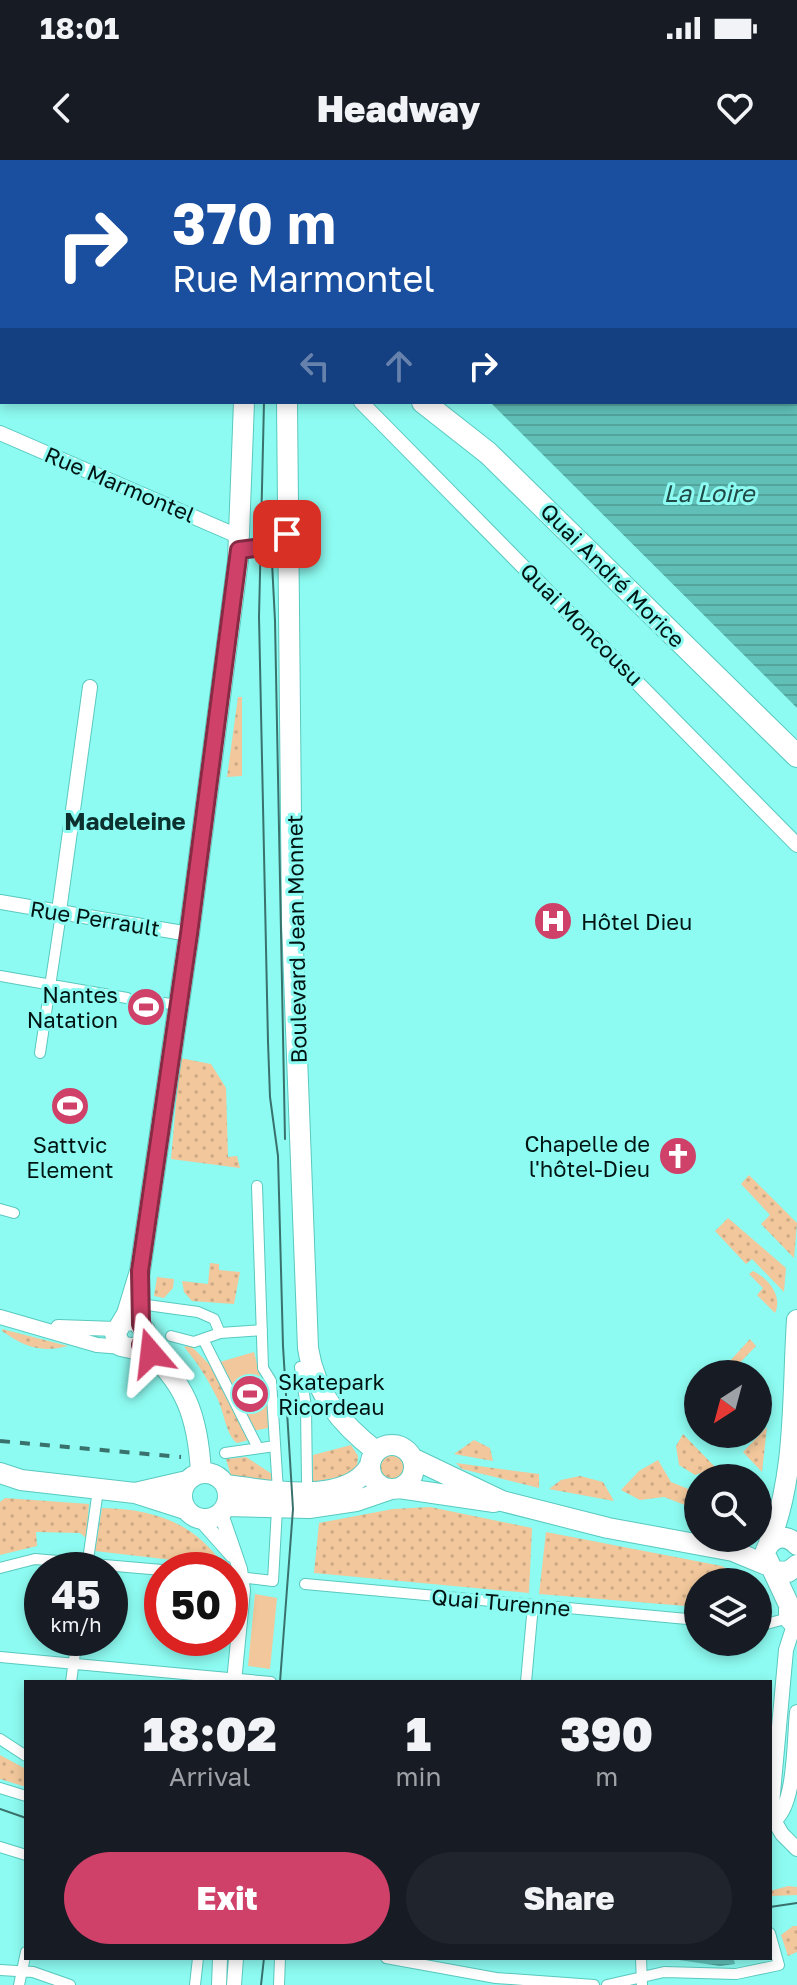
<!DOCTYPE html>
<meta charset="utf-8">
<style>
body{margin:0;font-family:"Golos Text",sans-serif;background:#20242c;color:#f1f3f6;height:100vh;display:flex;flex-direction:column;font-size:30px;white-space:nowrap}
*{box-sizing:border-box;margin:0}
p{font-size:26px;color:#9ea1a6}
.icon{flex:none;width:44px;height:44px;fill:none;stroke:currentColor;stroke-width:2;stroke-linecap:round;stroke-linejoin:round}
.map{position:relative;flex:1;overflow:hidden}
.details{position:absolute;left:24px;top:1520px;width:748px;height:280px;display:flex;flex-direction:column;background:#171b24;border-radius:0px;box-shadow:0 4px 12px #0003}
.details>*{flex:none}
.guide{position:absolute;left:0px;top:0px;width:798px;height:244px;box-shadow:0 4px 12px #0003;background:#1a4fa0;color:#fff;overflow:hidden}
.needle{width:52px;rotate:216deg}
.controls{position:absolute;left:684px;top:1200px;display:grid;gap:16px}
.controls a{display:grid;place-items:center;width:88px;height:88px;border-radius:50%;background:#171b24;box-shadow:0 4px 12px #0003;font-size:40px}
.speed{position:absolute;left:24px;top:1392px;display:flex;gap:16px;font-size:40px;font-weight:700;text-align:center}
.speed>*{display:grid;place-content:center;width:104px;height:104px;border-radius:50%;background:#171b24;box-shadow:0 4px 12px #0003;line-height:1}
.speed small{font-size:20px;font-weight:400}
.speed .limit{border:12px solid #d22;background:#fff;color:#111}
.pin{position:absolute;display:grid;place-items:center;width:68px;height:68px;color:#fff;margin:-34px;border-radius:16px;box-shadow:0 4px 12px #0006}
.me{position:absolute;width:88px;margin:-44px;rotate:343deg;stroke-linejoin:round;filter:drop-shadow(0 0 6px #0008)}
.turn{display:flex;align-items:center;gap:28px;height:168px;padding:0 40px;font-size:36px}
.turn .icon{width:104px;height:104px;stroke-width:2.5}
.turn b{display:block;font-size:56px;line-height:68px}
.lanes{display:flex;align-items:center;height:76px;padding:0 40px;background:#0003;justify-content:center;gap:40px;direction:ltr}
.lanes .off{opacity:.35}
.eta{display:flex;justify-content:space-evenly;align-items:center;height:136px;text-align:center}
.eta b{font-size:48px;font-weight:800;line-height:56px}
.action{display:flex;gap:16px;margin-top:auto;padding:16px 40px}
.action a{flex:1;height:92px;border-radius:48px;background:#cf4169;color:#fff;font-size:32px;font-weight:800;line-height:92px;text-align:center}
.action a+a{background:#20242c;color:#f1f3f6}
.status{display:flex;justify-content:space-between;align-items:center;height:56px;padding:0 40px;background:#171b24;direction:ltr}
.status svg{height:22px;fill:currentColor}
header{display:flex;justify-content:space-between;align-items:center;height:104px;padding:0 40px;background:#171b24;font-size:36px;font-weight:800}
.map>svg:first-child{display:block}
</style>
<div class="status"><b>18:01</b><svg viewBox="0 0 49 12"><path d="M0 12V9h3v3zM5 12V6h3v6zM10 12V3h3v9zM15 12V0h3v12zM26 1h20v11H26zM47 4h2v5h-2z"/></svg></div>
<header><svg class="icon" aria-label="back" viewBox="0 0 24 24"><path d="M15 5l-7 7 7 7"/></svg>Headway<svg class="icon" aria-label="heart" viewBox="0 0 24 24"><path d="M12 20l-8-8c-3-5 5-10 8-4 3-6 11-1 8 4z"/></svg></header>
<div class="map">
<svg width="797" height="1825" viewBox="0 0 797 1825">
<defs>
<pattern id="grass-dots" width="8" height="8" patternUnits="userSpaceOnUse" patternTransform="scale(2)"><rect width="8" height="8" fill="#f1c79b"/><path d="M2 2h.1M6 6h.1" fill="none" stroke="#cdaa85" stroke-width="1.8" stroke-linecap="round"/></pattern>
<pattern id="water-rules" width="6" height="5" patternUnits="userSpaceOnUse" patternTransform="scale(2)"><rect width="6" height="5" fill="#60c0b8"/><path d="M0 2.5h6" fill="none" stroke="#52a49d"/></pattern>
</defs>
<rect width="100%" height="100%" fill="#8dfbf1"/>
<!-- grass -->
<path fill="url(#grass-dots)" d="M 238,537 L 242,537 L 242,616 L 227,617 Z
M 180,898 L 211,904 L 226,928 L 228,997 L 237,996 L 240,1008 L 171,999 Z
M 749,1015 L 797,1063 L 794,1098 L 761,1064 L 770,1055 L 741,1024 Z
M 728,1058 L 786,1108 L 784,1132 L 752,1099 L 746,1104 L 715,1071 Z
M 210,1103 L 219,1104 L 219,1110 L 240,1112 L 234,1144 L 192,1141 L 184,1132 L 182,1121 L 208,1124 Z
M 753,1111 C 768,1118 783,1136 775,1153 L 757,1135 L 763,1128 L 749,1114 Z
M 157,1117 L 174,1119 L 173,1128 L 164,1138 L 154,1136 Z
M 2,1171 L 2,1169 L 68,1186 C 40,1193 25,1187 2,1171 Z
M 750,1179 L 756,1186 L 729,1214 L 718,1214 Z
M 190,1185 L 212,1207 L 249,1280 L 237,1283 C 225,1274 224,1249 216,1236 C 207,1218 197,1202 184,1187 Z
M 767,1267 L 762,1312 L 743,1292 Z
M 683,1274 L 716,1308 L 695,1315 L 679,1305 L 676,1286 Z
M 474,1280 L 490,1288 L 493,1301 L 454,1294 Z
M 351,1285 L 358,1296 L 357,1308 L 344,1316 L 313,1322 L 313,1295 Z
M 389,1295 L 399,1297 L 405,1306 L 399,1320 L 388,1321 L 380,1315 L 380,1300 Z
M 246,1297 L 272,1314 L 273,1321 L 231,1316 L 226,1299 Z
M 658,1300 L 671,1322 L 698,1333 L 698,1350 L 664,1337 L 640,1340 L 621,1330 L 639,1311 Z
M 456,1303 L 539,1314 L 539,1328 L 462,1309 Z
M 580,1316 L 603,1322 L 614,1341 L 549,1329 L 561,1320 Z
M 5,1338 L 89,1344 L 86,1378 L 80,1373 L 36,1372 L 37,1386 L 0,1395 L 0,1342 Z
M 430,1347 L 532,1368 L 529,1433 L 314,1413 L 319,1363 L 393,1349 Z
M 102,1348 C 153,1349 194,1362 224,1406 L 95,1391 Z
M 546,1372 L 722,1406 L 748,1422 L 698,1422 L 698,1447 L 539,1434 Z
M 0,1595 L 26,1609 L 26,1627 L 0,1619 Z
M 788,1726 L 797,1727 L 797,1735 L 771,1736 L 770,1731 Z
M 793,1766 L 797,1766 L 797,1792 L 788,1796 L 781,1775 Z"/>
<!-- park -->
<path fill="#f1c79b" d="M 254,1192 L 273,1267 L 253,1271 L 220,1202 Z
M 255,1434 L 277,1438 L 270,1509 L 248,1506 Z"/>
<!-- water -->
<path fill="url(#water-rules)" d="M 0,0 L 706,0 L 708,2 L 2,2 L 2,9 Z
M 796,92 L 797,93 L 797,548 L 490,242 L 796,242 Z
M 665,1798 L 734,1800 L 735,1804 L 720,1806 Z"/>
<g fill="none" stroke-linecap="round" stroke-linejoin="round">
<!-- pedestrian-tunnel -->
<path stroke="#78d8d0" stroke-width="10" stroke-dasharray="10 5" stroke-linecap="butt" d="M 127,838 L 156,842"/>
<defs>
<path id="pedestrian" d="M 0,816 L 127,838
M 156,842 L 179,845
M 40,893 L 60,760
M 0,1049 L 14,1053
M 147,1145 L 198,1152 L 214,1159 L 220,1173
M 171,1176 L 194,1182 L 220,1173 L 262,1170
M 203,1179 L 258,1288
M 300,1207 L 306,1247 L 307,1322
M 225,1293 L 275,1286
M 87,1407 L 98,1330
M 0,1408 L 35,1399 L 162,1410
M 230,1416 L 273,1421 L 278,1331 L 271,1221 L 263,1208 L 257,1026
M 305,1424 L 698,1460
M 758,1466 L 789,1458
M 0,1497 L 271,1522
M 71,1522 L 77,1478
M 526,1522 L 533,1445
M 0,1579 L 26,1596
M 0,1628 L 26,1636
M 0,1687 L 26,1695
M 386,1798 L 496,1818 L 594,1825
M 641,1798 L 642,1825
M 0,1810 L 33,1812 L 70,1825
M 19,1825 L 26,1792
M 195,1825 L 198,1798
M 279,1825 L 280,1798
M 607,1825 L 664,1812 L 736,1814 L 779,1805 L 770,1773"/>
<path id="minor" d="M 0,74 L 2,76
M 0,86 L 2,86
M 0,183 L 2,176
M 361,242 L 797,685
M 0,273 L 240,377
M 239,390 L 271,383 L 287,374
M 0,742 L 189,774
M 59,751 L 90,527
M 0,1157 L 97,1185 L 123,1187
M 58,1167 L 116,1169
M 221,1354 L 240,1409 L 243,1430 L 234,1522
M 200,1359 L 232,1395
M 794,1465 L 786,1490 L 771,1655 L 782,1674 L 797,1689
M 773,1661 C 796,1648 794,1578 797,1552
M 219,1825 L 220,1798
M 234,1825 L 236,1798"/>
<path id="secondary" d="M 262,2 L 262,0
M 325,2 L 326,0
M 287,242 L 292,763 L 308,1188 C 315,1233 341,1264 376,1291
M 124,1161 L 135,1160 L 145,1170 L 144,1181 L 135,1189 L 121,1186 L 115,1174 L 127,1154 L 140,1111 L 189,774 L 238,400 L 244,242
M 141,1185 C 186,1221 198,1257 201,1313
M370 1307a22 22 0 1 1 44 0a22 22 0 1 1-44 0Z
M 412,1298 L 502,1341 L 608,1368 L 733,1391 L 769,1406
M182 1336a23 23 0 1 1 46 0a23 23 0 1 1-46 0Z
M 0,1313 L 21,1320 L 135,1333 L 185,1349
M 226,1325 C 265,1330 345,1346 369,1307
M 399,1328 L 494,1342
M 135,1333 L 187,1321
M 226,1346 L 309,1348 L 356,1341 L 391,1329
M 769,1383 C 797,1315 792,1233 797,1160
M 797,1385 C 785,1372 769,1377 765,1394 L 789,1445 L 789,1458 L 797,1467
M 775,1411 L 788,1412 L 797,1405"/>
<path id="primary" d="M 0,53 L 2,53
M 423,242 L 488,293 L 797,596"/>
</defs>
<!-- pedestrian casing -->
<use href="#pedestrian" stroke="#59c9bf" stroke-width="12"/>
<!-- minor casing -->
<use href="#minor" stroke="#59c9bf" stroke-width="16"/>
<!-- secondary casing -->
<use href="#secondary" stroke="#59c9bf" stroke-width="22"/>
<!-- primary casing -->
<use href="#primary" stroke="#59c9bf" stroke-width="24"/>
<!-- pedestrian -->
<use href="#pedestrian" stroke="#fff" stroke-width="10"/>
<!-- minor -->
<use href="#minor" stroke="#fff" stroke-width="14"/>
<!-- secondary -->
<use href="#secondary" stroke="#fff" stroke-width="20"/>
<!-- primary -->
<use href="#primary" stroke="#fff" stroke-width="22"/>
<!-- tram -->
<path stroke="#39726d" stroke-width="2" d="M 305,2 L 305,0
M 264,242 L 259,457 L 268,882 L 270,937 L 278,996 L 283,1186 L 293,1349 L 280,1522
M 271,383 L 275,461 L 285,979
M 0,1649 L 26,1658
M 770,1747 L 797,1743
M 261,1825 L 264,1798"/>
<!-- rail -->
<path stroke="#39726d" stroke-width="4" stroke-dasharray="10 10" stroke-linecap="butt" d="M 0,1281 L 181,1297"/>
</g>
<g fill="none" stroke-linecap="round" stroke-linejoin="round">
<defs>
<path id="route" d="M 151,1193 L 141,1185 L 146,1175 L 141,1164 L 140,1111 L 189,774 L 239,390 L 255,388 L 287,374"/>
</defs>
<!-- route casing -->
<use href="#route" stroke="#872a44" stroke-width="20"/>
<!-- route -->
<use href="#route" stroke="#cf4169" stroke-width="14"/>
</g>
<!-- icons -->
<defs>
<symbol id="hospital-disc" viewBox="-11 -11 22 22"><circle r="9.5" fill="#cf4169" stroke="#8dfbf1"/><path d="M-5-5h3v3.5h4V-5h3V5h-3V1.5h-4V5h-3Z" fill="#fff"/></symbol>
<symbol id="stadium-disc" viewBox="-11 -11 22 22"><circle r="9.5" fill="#cf4169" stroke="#8dfbf1"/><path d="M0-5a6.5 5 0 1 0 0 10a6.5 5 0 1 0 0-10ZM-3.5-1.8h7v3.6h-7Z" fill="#fff"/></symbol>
<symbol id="church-disc" viewBox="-11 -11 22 22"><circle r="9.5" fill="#cf4169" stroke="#8dfbf1"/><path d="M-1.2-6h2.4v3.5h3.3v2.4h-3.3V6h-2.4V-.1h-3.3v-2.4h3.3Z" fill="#fff"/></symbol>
</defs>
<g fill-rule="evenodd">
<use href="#hospital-disc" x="531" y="739" width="44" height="44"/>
<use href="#stadium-disc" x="124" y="825" width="44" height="44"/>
<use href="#stadium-disc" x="48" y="924" width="44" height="44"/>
<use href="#church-disc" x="656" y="974" width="44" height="44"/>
<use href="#stadium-disc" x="228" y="1212" width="44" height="44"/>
</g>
<g text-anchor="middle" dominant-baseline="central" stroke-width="6" stroke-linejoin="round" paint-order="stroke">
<!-- street labels -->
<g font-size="22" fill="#001513" stroke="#8dfbf1">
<text transform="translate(120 324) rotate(23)">Rue Marmontel</text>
<text transform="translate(613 415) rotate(45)">Quai André Morice</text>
<text transform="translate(582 464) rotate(45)">Quai Moncousu</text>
<text transform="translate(95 758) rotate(9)">Rue Perrault</text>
<text transform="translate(296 779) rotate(-91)">Boulevard Jean Monnet</text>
<text transform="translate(501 1442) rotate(5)">Quai Turenne</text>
</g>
<!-- poi labels -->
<g font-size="22" fill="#001513" stroke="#8dfbf1" text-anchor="start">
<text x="581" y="761">Hôtel Dieu</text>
<text x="118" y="834" text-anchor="end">Nantes<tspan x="118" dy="25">Natation</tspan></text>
<text x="650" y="983" text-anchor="end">Chapelle de<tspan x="650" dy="25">l'hôtel-Dieu</tspan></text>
<text x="70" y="984" text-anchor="middle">Sattvic<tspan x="70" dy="25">Element</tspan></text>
<text x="278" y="1221">Skatepark<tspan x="278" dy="25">Ricordeau</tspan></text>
</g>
<!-- water labels -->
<g font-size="24" font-style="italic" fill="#204b47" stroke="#8dfbf1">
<text x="709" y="332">La Loire</text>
</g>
<!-- neighbourhood labels -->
<g font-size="24" font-weight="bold" fill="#0b302d" stroke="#8dfbf1">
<text x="125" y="660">Madeleine</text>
</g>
</g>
</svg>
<div class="controls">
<a><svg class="needle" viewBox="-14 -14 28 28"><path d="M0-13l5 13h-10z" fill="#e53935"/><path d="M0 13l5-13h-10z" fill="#9ea1a6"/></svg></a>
<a><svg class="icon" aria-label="search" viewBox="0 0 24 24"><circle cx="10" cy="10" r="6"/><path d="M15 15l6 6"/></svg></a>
<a><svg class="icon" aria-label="layers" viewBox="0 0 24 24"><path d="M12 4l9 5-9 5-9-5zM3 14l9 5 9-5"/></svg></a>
</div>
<div class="speed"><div>45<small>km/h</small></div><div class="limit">50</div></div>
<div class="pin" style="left:287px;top:374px;background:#d93025"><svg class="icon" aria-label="arrive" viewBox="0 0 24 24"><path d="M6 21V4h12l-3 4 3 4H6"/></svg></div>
<svg class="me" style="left:151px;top:1193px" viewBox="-20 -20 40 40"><path d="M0-17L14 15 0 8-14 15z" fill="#cf4169" stroke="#fff" stroke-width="4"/></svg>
<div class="guide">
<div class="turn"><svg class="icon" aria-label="right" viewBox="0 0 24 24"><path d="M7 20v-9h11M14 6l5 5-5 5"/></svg><div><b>370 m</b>Rue Marmontel</div></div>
<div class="lanes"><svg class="icon off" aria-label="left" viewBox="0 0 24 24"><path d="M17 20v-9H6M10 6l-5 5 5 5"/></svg><svg class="icon off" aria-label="ahead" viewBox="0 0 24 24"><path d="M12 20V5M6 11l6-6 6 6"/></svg><svg class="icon" aria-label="right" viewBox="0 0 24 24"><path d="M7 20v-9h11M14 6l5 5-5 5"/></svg></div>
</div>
<section class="details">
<div class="eta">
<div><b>18:02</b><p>Arrival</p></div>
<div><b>1</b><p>min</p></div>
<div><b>390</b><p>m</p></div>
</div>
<div class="action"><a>Exit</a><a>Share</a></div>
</section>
</div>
